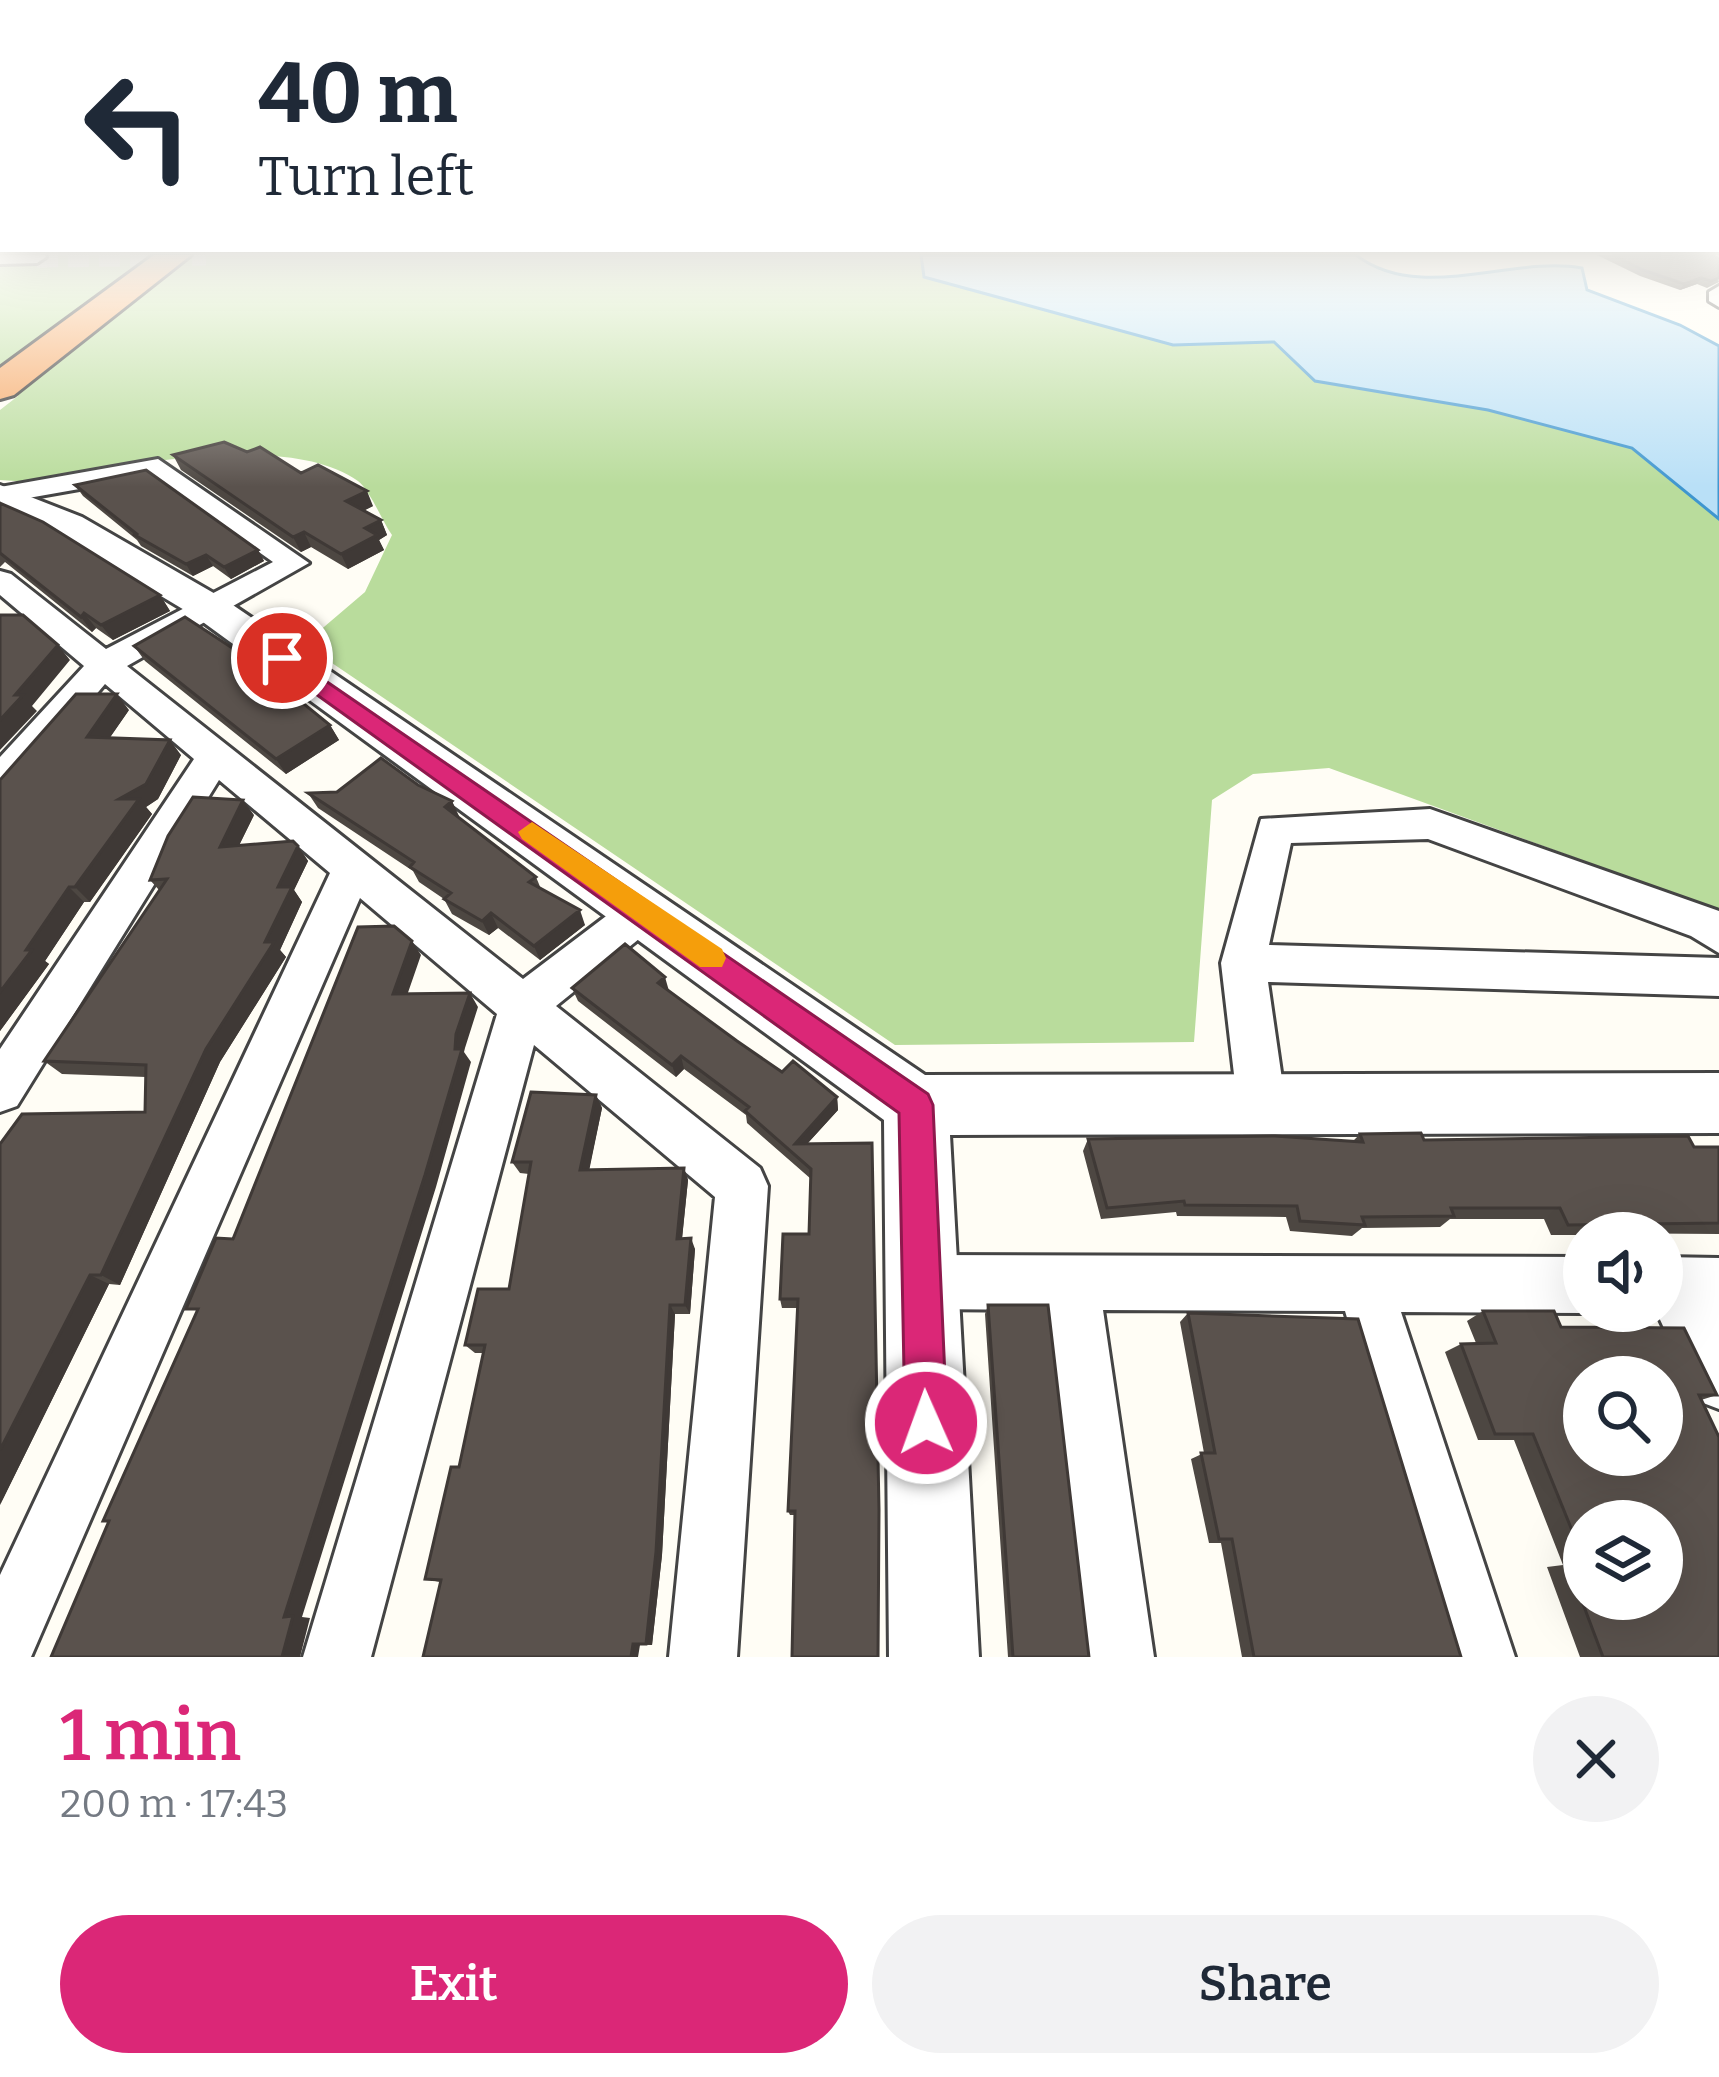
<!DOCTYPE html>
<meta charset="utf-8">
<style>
body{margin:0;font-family:Bitter,serif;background:#f2f2f3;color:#1f2937;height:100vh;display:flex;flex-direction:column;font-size:45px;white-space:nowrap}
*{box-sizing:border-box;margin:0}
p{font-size:39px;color:#747a83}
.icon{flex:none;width:66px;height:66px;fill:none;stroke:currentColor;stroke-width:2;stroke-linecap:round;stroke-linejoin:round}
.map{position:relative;height:1657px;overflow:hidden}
.details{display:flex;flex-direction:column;background:#fff;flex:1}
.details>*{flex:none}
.banner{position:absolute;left:0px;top:0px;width:1719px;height:252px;box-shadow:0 12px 48px #0002;background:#fff;color:#1f2937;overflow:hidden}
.buttons{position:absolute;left:1563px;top:1212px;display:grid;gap:24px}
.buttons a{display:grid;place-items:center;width:120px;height:120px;border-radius:50%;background:#fff;box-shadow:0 12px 48px #0002;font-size:60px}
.pin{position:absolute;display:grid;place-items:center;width:102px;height:102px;color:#fff;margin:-51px;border:6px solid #fff;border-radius:50%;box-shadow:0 3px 12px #0007}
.me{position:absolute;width:132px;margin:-66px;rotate:358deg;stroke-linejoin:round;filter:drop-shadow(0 0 9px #0008)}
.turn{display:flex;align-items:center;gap:42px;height:252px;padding:0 60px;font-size:54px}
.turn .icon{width:156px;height:156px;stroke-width:2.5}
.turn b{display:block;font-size:84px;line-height:102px}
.round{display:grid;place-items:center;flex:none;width:126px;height:126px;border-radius:63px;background:#f2f2f3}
.head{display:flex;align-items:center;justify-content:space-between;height:204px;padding:0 60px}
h1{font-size:72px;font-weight:600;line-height:90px;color:#db2777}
.primary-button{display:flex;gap:24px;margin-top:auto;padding:24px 60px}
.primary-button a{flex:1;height:138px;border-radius:72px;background:#db2777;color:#fff;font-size:48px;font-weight:600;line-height:138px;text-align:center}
.primary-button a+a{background:#f2f2f3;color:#1f2937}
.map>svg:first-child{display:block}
</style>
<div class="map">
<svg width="1719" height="1657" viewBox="0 0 1719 1657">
<rect width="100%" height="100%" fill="#fffdf5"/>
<!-- forest -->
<path fill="#b9dc9c" d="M 0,255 L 921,255 L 924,277 L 1172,345 L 1274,342 L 1315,381 L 1488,410 L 1632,448 L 1719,519 L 1719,910 L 1329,768 L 1253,774 L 1212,800 L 1194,1042 L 895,1045 L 304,644 L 365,592 L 392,535 C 382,521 370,490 358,481 C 285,429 114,468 31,482 L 0,480 L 0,410 L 18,396 L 0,394 Z"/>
<!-- water -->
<path fill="#b9e0f7" stroke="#3f96cf" stroke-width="3" d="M 921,255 L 1356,255 C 1420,304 1512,255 1582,268 L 1587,290 L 1680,325 L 1719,346 L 1719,519 L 1632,448 L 1488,410 L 1315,381 L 1274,342 L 1173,345 L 924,277 Z"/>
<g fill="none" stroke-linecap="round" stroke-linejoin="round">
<!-- minor-tunnel -->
<path stroke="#dbdad3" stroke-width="21" stroke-dasharray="21 10" stroke-linecap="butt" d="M 37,257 L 206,255"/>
<defs>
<path id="minor" d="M 0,255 L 45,255 L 46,257 L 37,263 L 0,264 Z
M 1703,255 L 1719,255 L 1719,264 Z
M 1719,286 L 1719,307 L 1709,301 L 1709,292 Z
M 158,459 L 309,563 L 127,666 L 523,979 L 630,898 L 645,893 L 660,898 L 666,910 L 660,922 L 556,1006 L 760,1168 L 768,1186 L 737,1657 L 669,1657 L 715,1197 L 534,1045 L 371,1657 L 303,1657 L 497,1014 L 360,898 L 31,1657 L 0,1657 L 0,1575 L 330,873 L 219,780 L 17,1106 L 0,1112 L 0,1049 L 194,759 L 105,684 L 13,792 L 0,796 L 0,757 L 84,666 L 0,595 L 0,571 L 11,574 L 106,649 L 273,562 L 153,476 L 0,503 L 0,487 Z
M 1430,809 L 1719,911 L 1719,953 L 1691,936 L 1428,839 L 1291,843 L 1269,945 L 1719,958 L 1719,996 L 1268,982 L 1285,1100 L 1278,1116 L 1261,1123 L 1244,1116 L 1237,1100 L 1221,963 L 1261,819 Z
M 922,1255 L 1584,1257 L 1584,1313 L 1401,1312 L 1515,1657 L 1447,1657 L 1345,1311 L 1103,1310 L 1154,1657 L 1086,1657 L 1047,1310 L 922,1309 L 903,1301 L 895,1282 L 903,1263 Z
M 1662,1257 L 1719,1258 L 1719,1409 L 1698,1401 L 1656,1311 L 1662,1311 Z"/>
<path id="tertiary" d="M 0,485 L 82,517 L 224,599 L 925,1075 L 1719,1073 L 1719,1133 L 950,1135 L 979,1657 L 889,1657 L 884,1120 L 196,617 L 56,533 L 0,509 Z"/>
<path id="motorway" d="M 154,255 L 191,255 L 14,395 L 0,399 L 0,368 Z"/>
</defs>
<!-- minor casing -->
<use href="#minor" stroke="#444" stroke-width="6"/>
<!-- tertiary casing -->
<use href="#tertiary" stroke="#444" stroke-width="6"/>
<!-- motorway casing -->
<use href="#motorway" stroke="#222" stroke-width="6"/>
<!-- minor -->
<use href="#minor" fill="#fff" fill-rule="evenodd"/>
<!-- tertiary -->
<use href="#tertiary" fill="#fff" fill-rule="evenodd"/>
<!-- motorway -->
<use href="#motorway" fill="#f5a25d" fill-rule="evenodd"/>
</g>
<!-- wall -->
<path fill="#4d4742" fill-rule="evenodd" d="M 1597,255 L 1712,255 L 1719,282 L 1707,288 L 1697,284 L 1680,290 L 1640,276 Z
M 247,452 L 373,506 L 363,511 L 381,520 L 387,535 L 379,540 L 384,550 L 348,569 L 311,547 L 301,552 L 181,470 L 173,455 Z
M 75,485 L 258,550 L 264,561 L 231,579 L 213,566 L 193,576 L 141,546 L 137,540 L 83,496 Z
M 0,503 L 160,595 L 170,611 L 113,640 L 96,628 L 92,632 L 5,562 L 0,567 Z
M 134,646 L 330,725 L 339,740 L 286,774 L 145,661 Z
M 129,710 L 110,737 L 181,755 L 158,799 L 146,807 L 152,814 L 90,902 L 84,902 L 45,961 L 49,964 L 0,1031 L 0,780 Z
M 418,785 L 452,801 L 458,817 L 536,877 L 541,889 L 585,925 L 540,960 L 498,928 L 489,935 L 452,914 L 444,899 L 419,882 L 413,871 L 318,808 L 308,793 Z
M 254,815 L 239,845 L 298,846 L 308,861 L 294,890 L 302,902 L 280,950 L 286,957 L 220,1062 L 120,1285 L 109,1284 L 0,1505 L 145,1112 L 146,1077 L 62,1074 L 44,1061 L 159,890 L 150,880 Z
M 572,988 L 737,1041 L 782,1072 L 837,1097 L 838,1110 L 807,1144 L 872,1143 L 795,1515 L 790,1515 L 788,1511 L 797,1308 L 782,1308 L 780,1299 L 809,1234 L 811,1179 L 747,1123 L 746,1115 L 684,1069 L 676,1077 L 578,1001 Z
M 596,1095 L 602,1108 L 589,1169 L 684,1168 L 688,1180 L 682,1238 L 695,1249 L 690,1314 L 675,1314 L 662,1555 L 652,1645 L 640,1645 L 440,1582 L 425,1579 L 459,1467 L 483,1353 L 475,1353 L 465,1345 L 509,1289 L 529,1174 L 520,1173 L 512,1162 Z
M 1360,1134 L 1424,1140 L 1719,1147 L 1719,1234 L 1584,1233 L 1584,1235 L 1551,1235 L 1544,1219 L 1450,1219 L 1440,1227 L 1362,1228 L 1352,1236 L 1290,1231 L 1286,1217 L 1177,1216 L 1176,1212 L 1101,1219 L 1083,1151 L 1088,1139 L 1353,1141 Z
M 988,1305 L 1089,1657 L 1008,1657 L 985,1314 Z
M 1483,1311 L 1561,1327 L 1717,1395 L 1701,1400 L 1719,1657 L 1580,1657 L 1547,1567 L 1563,1565 L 1514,1440 L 1478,1440 L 1445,1352 L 1461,1344 L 1476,1343 L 1467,1321 ZM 1584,1521 L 1662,1599 L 1584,1599 Z
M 1188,1313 L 1461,1657 L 1242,1657 L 1221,1543 L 1209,1543 L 1191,1459 L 1204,1453 L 1180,1322 Z"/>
<!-- shaded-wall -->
<path fill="#3f3936" d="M 1701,278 L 1697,284 L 1680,290 L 1684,284 Z
M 367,491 L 373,506 L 353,516 L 346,501 Z
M 381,520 L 387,535 L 379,540 L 384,550 L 348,569 L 341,554 L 365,528 Z
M 304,532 L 311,547 L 301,552 L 293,537 Z
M 258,550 L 264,561 L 231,579 L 224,567 Z
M 206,555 L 213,566 L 193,576 L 186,564 Z
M 160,595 L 170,611 L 113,640 L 101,625 Z
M 84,613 L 96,628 L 92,632 L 81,617 Z
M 58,645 L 70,660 L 32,706 L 37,711 L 0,750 L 0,720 L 15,695 Z
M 117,694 L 129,710 L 100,752 L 87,737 Z
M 330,725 L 339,740 L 286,774 L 276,759 Z
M 170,740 L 181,755 L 158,799 L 146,807 L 152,814 L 90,902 L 75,887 L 119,799 Z
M 243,800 L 254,815 L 231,862 L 220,847 Z
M 452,801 L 459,816 L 452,822 L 445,807 Z
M 298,846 L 308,861 L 294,890 L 302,902 L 280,950 L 286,957 L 220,1062 L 120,1285 L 101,1275 L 206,1049 L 265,942 L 278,887 Z
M 69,887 L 84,902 L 45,961 L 49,964 L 0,1031 L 0,992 L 26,950 Z
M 580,910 L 585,925 L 540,960 L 534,946 Z
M 491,913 L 498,928 L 489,935 L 482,921 Z
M 412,941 L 421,955 L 403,1007 L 393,994 Z
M 665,977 L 669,991 L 658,983 Z
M 470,993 L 478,1007 L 465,1048 L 464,1052 L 471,1062 L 436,1187 L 302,1617 L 310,1618 L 300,1657 L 282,1657 L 284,1617 L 455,1049 L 456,1034 Z
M 681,1056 L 684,1069 L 676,1077 L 672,1065 Z
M 596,1095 L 602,1108 L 587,1181 L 580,1170 Z
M 837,1097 L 838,1110 L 796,1156 L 795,1144 Z
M 684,1168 L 688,1180 L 681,1249 L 677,1239 Z
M 691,1238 L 695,1249 L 690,1314 L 685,1305 Z
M 90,1275 L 109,1284 L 0,1505 L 0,1450 Z
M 670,1305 L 675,1314 L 662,1555 L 652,1645 L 646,1644 Z
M 633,1644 L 640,1645 L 638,1657 L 631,1657 Z"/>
<!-- building -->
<path fill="#5a524d" stroke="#3f3936" stroke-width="3" fill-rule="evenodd" d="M 1613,255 L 1712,255 L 1719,259 L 1719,278 L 1711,281 L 1701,278 L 1684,284 L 1643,270 Z
M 224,442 L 247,452 L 260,447 L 301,473 L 318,465 L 367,491 L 346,501 L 381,520 L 365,528 L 377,535 L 341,554 L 304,532 L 293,537 L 173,455 Z
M 146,470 L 258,550 L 224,567 L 206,555 L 186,564 L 133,534 L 138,535 L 75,485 Z
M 0,503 L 43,522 L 160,595 L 101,625 L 84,613 L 81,617 L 0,553 Z
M 0,615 L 23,615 L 58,645 L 15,695 L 23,695 L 0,720 Z
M 185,617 L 246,657 L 330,725 L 276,759 L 134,646 Z
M 76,694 L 117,694 L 87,737 L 170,740 L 146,784 L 119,799 L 139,799 L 75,887 L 69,887 L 26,950 L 32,950 L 0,992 L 0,780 Z
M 381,758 L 418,785 L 452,801 L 445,807 L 536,877 L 529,882 L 580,910 L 534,946 L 491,913 L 482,921 L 444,899 L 451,893 L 410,867 L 414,862 L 308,793 L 337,792 Z
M 193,797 L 243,800 L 220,847 L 293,841 L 298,846 L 278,887 L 292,887 L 265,942 L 274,942 L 206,1049 L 101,1275 L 90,1275 L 0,1450 L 0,1144 L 22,1114 L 145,1112 L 146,1065 L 44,1061 L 167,879 L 150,880 L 168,836 Z
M 394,926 L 412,941 L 393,994 L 470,993 L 456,1034 L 455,1049 L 462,1049 L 425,1175 L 284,1617 L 293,1616 L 282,1657 L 51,1657 L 109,1521 L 103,1521 L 198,1309 L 186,1309 L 216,1238 L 233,1239 L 358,927 Z
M 625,944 L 665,977 L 658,983 L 737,1041 L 782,1072 L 793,1061 L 837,1097 L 795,1144 L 872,1143 L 879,1510 L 878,1657 L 792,1657 L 795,1511 L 788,1511 L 798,1299 L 780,1299 L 783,1234 L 809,1234 L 811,1169 L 745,1111 L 749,1107 L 681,1056 L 672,1065 L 572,988 Z
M 531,1092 L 596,1095 L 580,1170 L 684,1168 L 677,1239 L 691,1238 L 685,1305 L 670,1305 L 656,1552 L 646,1644 L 633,1644 L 631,1657 L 423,1657 L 441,1580 L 425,1579 L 451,1467 L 459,1467 L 485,1345 L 465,1345 L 478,1289 L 509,1289 L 531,1162 L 512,1162 Z
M 1421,1133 L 1424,1140 L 1688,1136 L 1694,1147 L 1719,1147 L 1719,1223 L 1568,1225 L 1560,1208 L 1451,1208 L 1454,1216 L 1362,1217 L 1365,1225 L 1300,1221 L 1297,1206 L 1185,1205 L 1184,1201 L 1107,1208 L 1088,1139 L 1275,1136 L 1363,1142 L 1360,1134 Z
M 988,1305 L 1048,1305 L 1089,1657 L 1013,1657 Z
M 1483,1311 L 1554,1311 L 1561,1327 L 1684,1328 L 1717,1395 L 1699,1395 L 1719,1437 L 1719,1657 L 1603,1657 L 1568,1564 L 1584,1564 L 1584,1599 L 1662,1599 L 1662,1521 L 1584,1521 L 1584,1560 L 1533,1434 L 1495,1434 L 1461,1344 L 1496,1343 ZM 1584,1377 L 1662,1377 L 1662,1455 L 1584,1455 Z
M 1188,1313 L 1358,1319 L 1461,1657 L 1254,1657 L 1232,1539 L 1219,1539 L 1201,1453 L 1215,1453 Z"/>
<!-- sky -->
<linearGradient id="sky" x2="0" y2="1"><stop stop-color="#95c6ee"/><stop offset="0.52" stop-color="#fffefa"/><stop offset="1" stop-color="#fffefa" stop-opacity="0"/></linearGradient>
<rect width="1719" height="487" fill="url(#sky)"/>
<!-- route -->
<path fill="#db2777" stroke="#8e194d" stroke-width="3" d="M 282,651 L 928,1094 L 933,1105 L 947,1423 L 941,1438 L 926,1444 L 912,1438 L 905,1423 L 899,1113 L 274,664 L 274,653 Z"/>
<!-- slow -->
<path fill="#f59e0b" d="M 532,822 L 722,949 L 726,958 L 722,967 L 700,967 L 522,839 L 518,832 Z"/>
</svg>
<div class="buttons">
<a><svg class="icon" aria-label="sound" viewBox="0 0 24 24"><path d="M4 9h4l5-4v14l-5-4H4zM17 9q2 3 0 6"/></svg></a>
<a><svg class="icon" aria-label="search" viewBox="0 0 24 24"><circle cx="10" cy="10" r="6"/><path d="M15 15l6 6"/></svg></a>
<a><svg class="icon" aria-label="layers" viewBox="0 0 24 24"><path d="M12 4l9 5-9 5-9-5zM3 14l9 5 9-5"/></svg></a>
</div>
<div class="pin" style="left:282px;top:658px;background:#d93025"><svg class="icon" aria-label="arrive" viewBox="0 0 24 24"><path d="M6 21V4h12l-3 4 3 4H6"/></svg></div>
<svg class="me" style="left:926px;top:1423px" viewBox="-20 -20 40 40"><circle r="17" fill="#db2777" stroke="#fff" stroke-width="3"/><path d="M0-11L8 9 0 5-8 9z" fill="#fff"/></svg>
<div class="banner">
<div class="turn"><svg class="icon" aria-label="left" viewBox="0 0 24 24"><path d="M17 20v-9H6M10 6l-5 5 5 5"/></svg><div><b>40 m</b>Turn left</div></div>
</div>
</div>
<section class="details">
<div class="head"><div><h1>1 min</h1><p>200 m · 17:43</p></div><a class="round"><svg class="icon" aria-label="close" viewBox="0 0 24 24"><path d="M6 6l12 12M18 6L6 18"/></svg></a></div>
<div class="primary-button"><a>Exit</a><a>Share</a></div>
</section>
